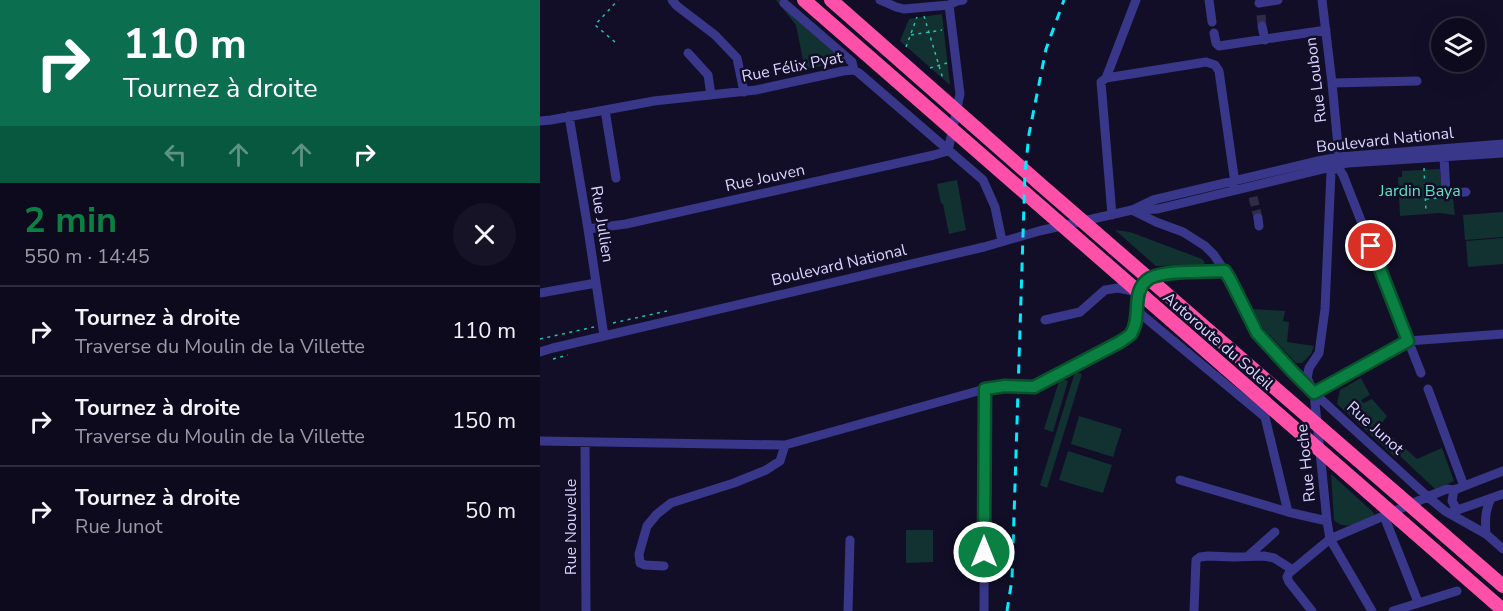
<!DOCTYPE html>
<html lang="fr">
<meta charset="utf-8">
<style>
body{margin:0;font-family:"Nunito Sans",sans-serif;background:#171327;color:#f1f3f6;height:100vh;display:flex;flex-direction:column;font-size:22px;white-space:nowrap}
*{box-sizing:border-box;margin:0}
p{font-size:20px;color:#9b9aa4}
.icon{flex:none;width:33px;height:33px;fill:none;stroke:currentColor;stroke-width:2;stroke-linecap:round;stroke-linejoin:round}
.map{position:relative;flex:1;overflow:hidden}
.panel{display:flex;flex-direction:column;background:#0e0a1e;width:540px}
.panel>*{flex:none}
.hud{background:#0b6e4f;color:#fff;overflow:hidden}
.tools{position:absolute;left:891px;top:18px;display:grid;gap:12px}
.tools a{display:grid;place-items:center;width:54px;height:54px;border-radius:50%;background:#0e0a1e;box-shadow:0 6px 24px #0002,0 0 0 2px #2e2b3c;font-size:30px}
.pin{position:absolute;display:grid;place-items:center;width:51px;height:51px;color:#fff;margin:-26px;border:3px solid #fff;border-radius:50%;box-shadow:0 2px 6px #0007}
.me{position:absolute;width:66px;margin:-33px;rotate:0deg;stroke-linejoin:round;filter:drop-shadow(0 0 4px #0008)}
.turn{display:flex;align-items:center;gap:21px;height:126px;padding:0 24px;font-size:27px}
.turn .icon{width:78px;height:78px;stroke-width:2.5}
.turn b{display:block;font-size:42px;line-height:51px}
.lanes{display:flex;align-items:center;height:57px;padding:0 24px;background:#0003;justify-content:center;gap:30px;direction:ltr}
.lanes .off{opacity:.35}
.round{display:grid;place-items:center;flex:none;width:63px;height:63px;border-radius:32px;background:#171327}
.overview{display:flex;align-items:center;justify-content:space-between;height:102px;padding:0 24px}
h1{font-size:36px;font-weight:700;line-height:45px;color:#0b8043}
ul{padding:0;list-style:none}
li{display:flex;align-items:center;gap:18px;height:90px;padding:0 24px;border-top:2px solid #2e2b3c}
li div{flex:1}
li b{display:block;font-size:22px}
li em{font-style:normal}
main{display:flex;flex:1;min-height:0}
.map>svg:first-child{display:block}
</style>
<main>
<section class="panel">
<div class="hud">
<div class="turn"><svg class="icon" aria-label="right" viewBox="0 0 24 24"><path d="M7 20v-9h11M14 6l5 5-5 5"/></svg><div><b>110 m</b>Tournez à droite</div></div>
<div class="lanes"><svg class="icon off" aria-label="left" viewBox="0 0 24 24"><path d="M17 20v-9H6M10 6l-5 5 5 5"/></svg><svg class="icon off" aria-label="ahead" viewBox="0 0 24 24"><path d="M12 20V5M6 11l6-6 6 6"/></svg><svg class="icon off" aria-label="ahead" viewBox="0 0 24 24"><path d="M12 20V5M6 11l6-6 6 6"/></svg><svg class="icon" aria-label="right" viewBox="0 0 24 24"><path d="M7 20v-9h11M14 6l5 5-5 5"/></svg></div>
</div>
<div class="overview"><div><h1>2 min</h1><p>550 m · 14:45</p></div><a class="round"><svg class="icon" aria-label="close" viewBox="0 0 24 24"><path d="M6 6l12 12M18 6L6 18"/></svg></a></div>
<ul>
<li><svg class="icon" aria-label="right" viewBox="0 0 24 24"><path d="M7 20v-9h11M14 6l5 5-5 5"/></svg><div><b>Tournez à droite</b><p>Traverse du Moulin de la Villette</p></div><em>110 m</em></li>
<li><svg class="icon" aria-label="right" viewBox="0 0 24 24"><path d="M7 20v-9h11M14 6l5 5-5 5"/></svg><div><b>Tournez à droite</b><p>Traverse du Moulin de la Villette</p></div><em>150 m</em></li>
<li><svg class="icon" aria-label="right" viewBox="0 0 24 24"><path d="M7 20v-9h11M14 6l5 5-5 5"/></svg><div><b>Tournez à droite</b><p>Rue Junot</p></div><em>50 m</em></li>
</ul>
</section>
<div class="map">
<svg width="963" height="611" viewBox="0 0 963 611">
<rect width="100%" height="100%" fill="#120e28"/>
<!-- green -->
<path fill="#113230" d="M 236,0 L 247,0 L 313,58 L 265,70 L 256,25 Z
M 402,14 L 410,85 L 360,41 L 369,19 Z
M 900,169 L 902,199 L 913,199 L 915,215 L 899,213 L 860,216 L 858,177 L 862,177 L 862,171 Z
M 417,180 L 426,230 L 409,234 L 403,204 L 401,203 L 397,184 Z
M 963,212 L 963,237 L 925,240 L 923,215 Z
M 575,230 L 590,232 L 662,259 L 665,263 L 662,265 L 616,266 Z
M 963,238 L 963,264 L 928,267 L 926,241 Z
M 713,309 L 745,311 L 743,321 L 749,322 L 747,342 L 774,346 L 771,354 L 762,363 L 756,363 L 723,328 Z
M 535,372 L 542,374 L 507,488 L 500,485 Z
M 520,378 L 528,381 L 513,432 L 504,429 Z
M 821,378 L 830,395 L 821,400 L 823,403 L 832,399 L 847,416 L 840,426 L 877,459 L 902,448 L 914,481 L 895,489 L 859,455 L 856,458 L 797,404 L 800,390 Z
M 539,416 L 582,429 L 573,457 L 531,444 Z
M 528,451 L 572,465 L 563,493 L 519,480 Z
M 791,474 L 834,513 L 833,516 C 821,521 805,532 794,520 Z
M 366,530 L 393,530 L 393,562 L 366,563 Z"/>
<g fill="none" stroke-linecap="round" stroke-linejoin="round">
<!-- minor-tunnel -->
<path stroke="#302c48" stroke-width="9" stroke-dasharray="9 4.5" stroke-linecap="butt" d="M 721,15 L 722,26
M 713,197 L 718,218"/>
<!-- path -->
<path stroke="#29bfb2" stroke-width="1.5" stroke-dasharray="3 4.5" stroke-linecap="butt" d="M 384,16 L 403,79
M 371,35 L 402,30
M 75,42 L 55,25 L 78,0
M 366,47 L 377,17
M 390,68 L 407,63
M 884,168 L 886,212
M 887,193 L 897,192
M 886,199 L 897,198
M 73,323 L 127,311
M 0,339 L 54,327
M 13,359 L 28,355"/>
<!-- minor -->
<path stroke="#383789" stroke-width="9" d="M 132,0 L 137,6 L 175,35 L 197,58 L 204,92
M 340,0 L 356,7 L 364,9 L 409,5 L 417,1 L 423,0
M 669,0 L 672,22
M 782,0 L 792,83 L 799,157 L 797,166 L 791,172 L 785,309 L 779,353 L 769,368 L 767,378 L 774,393 L 787,521 L 790,539 L 832,611
M 244,3 L 312,62 L 314,70
M 719,3 L 738,0
M 722,26 L 725,40
M 674,33 L 676,43 L 679,46 L 786,30
M 148,53 L 168,75 L 171,95
M 566,78 L 596,0
M 792,83 L 877,81
M 65,110 L 76,178
M 29,116 L 48,229 L 64,336
M 0,121 L 11,120 L 114,101 L 216,90 L 303,71 L 314,70 L 319,73 L 443,180 L 455,207 L 462,241
M 904,157 L 906,193 L 926,192
M 797,166 L 803,175 L 881,373
M 592,210 L 616,222 L 643,232 L 665,246 L 674,255 L 690,279 L 717,333 L 723,340 L 774,393 L 888,497 L 905,511 L 946,534 L 963,549
M 597,210 L 618,209 L 808,163 L 963,153
M 572,215 L 561,82 L 566,78 L 666,62 L 675,65 L 679,71 L 696,190
M 718,218 L 719,226
M 48,229 L 86,224 L 394,155 L 408,151 L 420,94 L 409,5
M 0,293 L 56,283
M 596,310 L 725,417 L 748,512
M 505,320 L 540,312 L 565,290 L 578,288 L 598,292
M 0,352 L 13,348 L 444,247 L 499,231 L 592,210 L 613,200 L 778,161 L 799,157 L 963,144
M 888,389 L 924,486
M 774,393 L 868,341 L 963,334
M 0,441 L 245,445 L 445,389 L 465,386 L 494,387 L 590,335 L 596,323 L 598,292 L 609,278 L 624,273 L 685,271
M 45,442 L 46,611
M 640,480 L 748,512 L 787,521
M 914,490 L 912,501 L 917,510
M 909,513 L 963,494
M 844,516 L 878,602
M 946,534 C 945,520 945,511 951,498
M 708,556 L 735,532
M 124,566 L 105,565 L 100,563 L 99,554 L 107,526 L 117,514 L 131,503 L 194,483 L 226,470 L 240,461 L 245,445
M 308,611 L 310,540
M 444,611 L 445,389
M 654,611 L 656,560 L 660,557 L 668,556 L 694,557 L 724,556 L 734,558 L 753,570
M 772,611 L 749,582 L 747,577 L 749,573 L 790,539 L 892,495 L 907,489 L 914,490 L 963,471
M 853,611 L 917,591"/>
<!-- highway -->
<path stroke="#ff50a9" stroke-width="14" d="M 264,0 L 963,610
M 291,0 L 501,185 L 963,586"/>
<!-- rail -->
<path stroke="#01edff" stroke-width="3" stroke-dasharray="9 8" stroke-linecap="butt" d="M 467,611 L 472,579 L 485,173 L 489,134 L 506,49 L 524,0"/>
</g>
<g fill="none" stroke-linecap="round" stroke-linejoin="round">
<defs>
<path id="route" d="M 444,552 L 445,389 L 465,386 L 494,387 L 580,342 C 584,339 588,337 591,334 C 603,316 589,291 610,278 C 625,270 667,272 685,271 L 690,279 L 717,333 L 752,371 L 774,393 L 868,341 L 831,246"/>
</defs>
<!-- route casing -->
<use href="#route" stroke="#07532c" stroke-width="15"/>
<!-- route -->
<use href="#route" stroke="#0b8043" stroke-width="10"/>
</g>
<g text-anchor="middle" dominant-baseline="central" stroke-width="5" stroke-linejoin="round" paint-order="stroke">
<!-- street labels -->
<g font-size="16" fill="#d9d5ff" stroke="#120e28">
<text transform="translate(252 67) rotate(-11)">Rue Félix Pyat</text>
<text transform="translate(776 80) rotate(-97)">Rue Loubon</text>
<text transform="translate(845 140) rotate(-6)">Boulevard National</text>
<text transform="translate(225 178) rotate(-12)">Rue Jouven</text>
<text transform="translate(62 224) rotate(81)">Rue Jullien</text>
<text transform="translate(299 265) rotate(-13)">Boulevard National</text>
<text transform="translate(678 341) rotate(41)">Autoroute du Soleil</text>
<text transform="translate(835 428) rotate(42)">Rue Junot</text>
<text transform="translate(766 463) rotate(-96)">Rue Hoche</text>
<text transform="translate(31 527) rotate(-90)">Rue Nouvelle</text>
</g>
<!-- park labels -->
<g font-size="16" fill="#5ae6bf" stroke="#120e28">
<text x="880" y="191">Jardin Baya</text>
</g>
</g>
</svg>
<div class="tools">
<a><svg class="icon" aria-label="layers" viewBox="0 0 24 24"><path d="M12 4l9 5-9 5-9-5zM3 14l9 5 9-5"/></svg></a>
</div>
<div class="pin" style="left:831px;top:246px;background:#d93025"><svg class="icon" aria-label="arrive" viewBox="0 0 24 24"><path d="M6 21V4h12l-3 4 3 4H6"/></svg></div>
<svg class="me" style="left:444px;top:552px" viewBox="-20 -20 40 40"><circle r="17" fill="#0b8043" stroke="#fff" stroke-width="3"/><path d="M0-11L8 9 0 5-8 9z" fill="#fff"/></svg>
</div>
</main>
